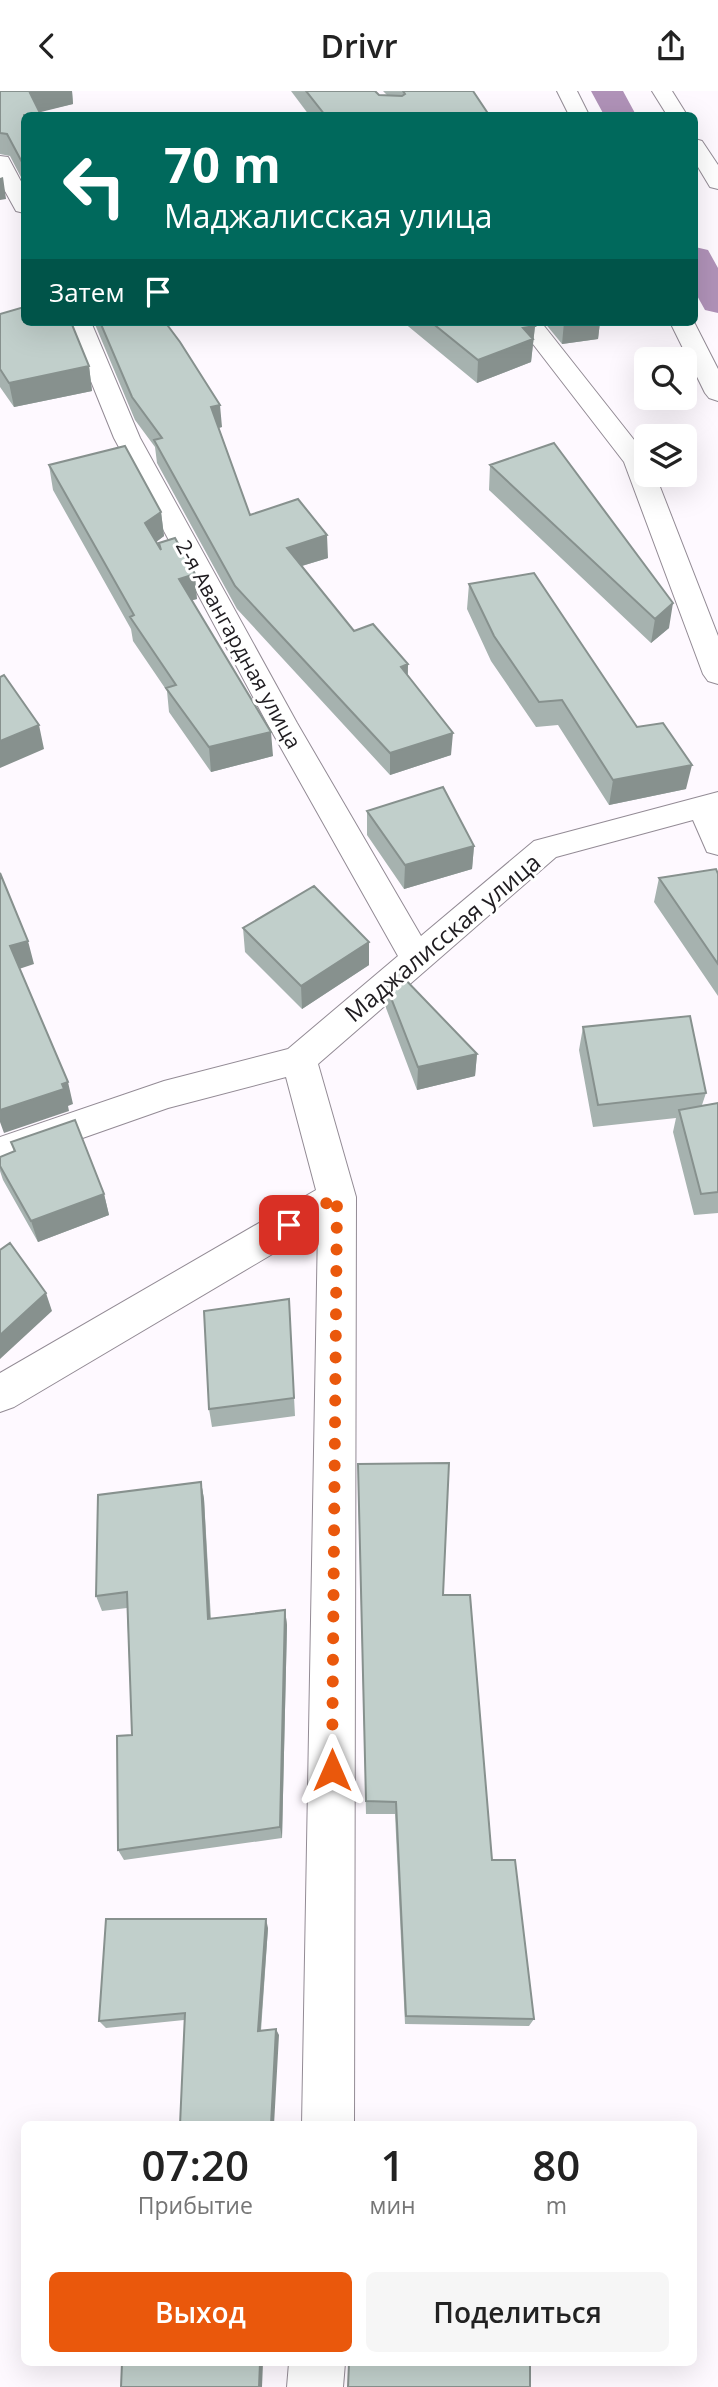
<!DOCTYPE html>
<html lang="ru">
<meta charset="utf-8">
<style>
body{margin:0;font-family:"Open Sans",sans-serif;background:#f6f6f6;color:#222;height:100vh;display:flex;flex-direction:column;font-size:26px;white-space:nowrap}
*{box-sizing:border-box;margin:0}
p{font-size:23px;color:#767676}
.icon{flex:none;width:38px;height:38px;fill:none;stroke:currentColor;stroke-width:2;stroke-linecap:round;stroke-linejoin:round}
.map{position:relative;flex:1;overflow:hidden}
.details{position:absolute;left:21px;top:2030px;width:676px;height:245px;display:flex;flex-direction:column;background:#fff;border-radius:10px;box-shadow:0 7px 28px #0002}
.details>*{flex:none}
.guide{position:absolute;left:21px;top:21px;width:677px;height:214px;border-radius:10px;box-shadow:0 7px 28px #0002;background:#00695c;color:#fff;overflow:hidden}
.tools{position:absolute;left:634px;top:256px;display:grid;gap:14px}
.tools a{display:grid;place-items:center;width:63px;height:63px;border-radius:10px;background:#fff;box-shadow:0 7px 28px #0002;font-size:35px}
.pin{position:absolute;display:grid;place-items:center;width:60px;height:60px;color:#fff;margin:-30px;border-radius:14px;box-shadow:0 4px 10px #0006}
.me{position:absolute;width:77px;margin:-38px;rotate:0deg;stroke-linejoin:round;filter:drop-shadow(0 0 5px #0008)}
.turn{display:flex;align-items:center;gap:24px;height:147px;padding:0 28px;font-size:32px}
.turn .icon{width:91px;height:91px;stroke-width:2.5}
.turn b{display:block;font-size:49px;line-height:60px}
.then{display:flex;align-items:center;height:66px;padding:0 28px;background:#0003;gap:14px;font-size:26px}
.eta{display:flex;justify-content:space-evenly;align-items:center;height:119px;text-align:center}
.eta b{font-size:42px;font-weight:600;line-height:49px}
.primary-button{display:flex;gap:14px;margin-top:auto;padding:14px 28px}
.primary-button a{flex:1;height:80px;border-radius:10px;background:#ea580c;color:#fff;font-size:28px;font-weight:600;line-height:80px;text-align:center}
.primary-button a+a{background:#f6f6f6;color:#222}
header{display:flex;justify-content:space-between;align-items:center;height:91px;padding:0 28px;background:#fff;font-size:32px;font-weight:600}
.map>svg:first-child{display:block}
</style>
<header><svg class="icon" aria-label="back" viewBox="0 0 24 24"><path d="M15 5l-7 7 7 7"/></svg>Drivr<svg class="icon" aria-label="share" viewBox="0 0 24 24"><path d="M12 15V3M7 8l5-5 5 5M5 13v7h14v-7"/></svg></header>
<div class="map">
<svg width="718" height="2296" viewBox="0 0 718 2296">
<rect width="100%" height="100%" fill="#fef9ff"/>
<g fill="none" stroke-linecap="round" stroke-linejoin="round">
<!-- canal -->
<path fill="#b092b8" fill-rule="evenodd" d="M 591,0 L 623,0 L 636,24 L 604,24 Z
M 695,156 L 708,159 L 718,177 L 718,222 L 705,219 L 695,201 Z"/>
<defs>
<path id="minor" d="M 0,65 L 8,66 L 24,96 L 24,122 L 16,120 L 0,91 Z
M 67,231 L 91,231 L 140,347 L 297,632 L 421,845 L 534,750 L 718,701 L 718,764 L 707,761 L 693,729 L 556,766 L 318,973 L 356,1106 L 354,2034 L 302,2034 L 318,1136 L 14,1316 L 0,1321 L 0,1282 L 316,1099 L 286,986 L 168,1017 L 0,1076 L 0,1046 L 164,990 L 288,958 L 398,865 L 267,632 L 114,347 Z
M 516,231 L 541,231 L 646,364 L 646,383 L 655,383 L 718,545 L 718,593 L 708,590 L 703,583 L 624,371 Z
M 289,2272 L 345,2272 L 343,2296 L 287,2296 Z"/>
<path id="major" d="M 557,0 L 577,0 L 589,24 L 569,24 Z
M 652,0 L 672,0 L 687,24 L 667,24 Z
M 695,48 L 702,50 L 718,74 L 718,98 L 710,96 L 695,71 Z
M 670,231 L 694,231 L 718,278 L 718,310 L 709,307 L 705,302 Z"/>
</defs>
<!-- minor casing -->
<use href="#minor" stroke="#938b95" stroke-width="2"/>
<!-- major casing -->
<use href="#major" stroke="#938b95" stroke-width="2"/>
<!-- minor -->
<use href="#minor" fill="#fff" fill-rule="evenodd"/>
<!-- major -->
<use href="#major" fill="#fff" fill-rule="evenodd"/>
</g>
<!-- wall -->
<path fill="#a6b2af" d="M 0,0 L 72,0 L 73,13 L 24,24 L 24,92 L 10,65 L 0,63 Z
M 291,0 L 375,0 L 379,4 L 388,5 L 383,0 L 473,0 L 489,24 L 309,24 Z
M 0,223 L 89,275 L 92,300 L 14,316 L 0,296 Z
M 94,231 L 165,231 L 222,336 L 219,337 L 250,424 L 328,467 L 302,475 L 354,540 L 408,573 L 408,584 L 451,664 L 390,684 L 237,518 L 157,372 L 155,356 L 135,329 Z
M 403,231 L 532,231 L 535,235 L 531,271 L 477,292 Z
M 544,231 L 600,231 L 598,248 L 562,253 Z
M 49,374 L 161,421 L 164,445 L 156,451 L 197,508 L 192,509 L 273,665 L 211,681 L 169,621 L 167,600 L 133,550 L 131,538 L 53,399 Z
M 490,374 L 669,537 L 651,552 L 489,399 Z
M 469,493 L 637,636 L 686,698 L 609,714 L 558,634 L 536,636 L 491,570 L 467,518 Z
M 367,720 L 474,755 L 472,778 L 404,798 L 367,744 Z
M 718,783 L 718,905 L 654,811 L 659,787 Z
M 243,837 L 369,874 L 302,918 L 245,861 Z
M 386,894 L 477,963 L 475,985 L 417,999 L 386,917 Z
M 583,936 L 706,1002 L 702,1014 L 718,1012 L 718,1122 L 694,1124 L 673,1041 L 676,1027 L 593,1036 L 579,959 Z
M 11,1051 L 104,1103 L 109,1124 L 38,1151 L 3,1089 L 0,1080 L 0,1066 L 14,1060 Z
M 289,1208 L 295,1325 L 212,1336 L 209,1318 Z
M 201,1391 L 204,1408 L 211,1528 L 285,1519 L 287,1534 L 282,1747 L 124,1769 L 118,1759 L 132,1644 L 127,1517 L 102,1520 L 96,1505 Z
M 358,1392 L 443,1504 L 492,1769 L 534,1928 L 529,1935 L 405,1933 L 395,1723 L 366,1723 Z
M 268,1837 L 261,1940 L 279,1944 L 184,1929 L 106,1937 L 99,1930 Z"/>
<!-- shaded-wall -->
<path fill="#87918e" d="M 38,0 L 72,0 L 73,13 L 33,23 L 30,2 Z
M 3,86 L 6,108 L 0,109 L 0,87 Z
M 564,231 L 600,231 L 598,248 L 562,253 Z
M 535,235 L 531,271 L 477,292 L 478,269 L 523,237 Z
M 89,275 L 92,300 L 14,316 L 9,292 Z
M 220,314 L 222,336 L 213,338 L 211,316 Z
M 161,421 L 164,445 L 148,457 L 145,432 Z
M 327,444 L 328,467 L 288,479 L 287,457 Z
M 195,483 L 197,508 L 181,512 L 179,488 Z
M 673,512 L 669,537 L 651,552 L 655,528 Z
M 408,573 L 407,596 L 401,576 Z
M 39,634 L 44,658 L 0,677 L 0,650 Z
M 271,641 L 273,665 L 211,681 L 209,656 Z
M 453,642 L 451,664 L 390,684 L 390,662 Z
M 692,674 L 686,698 L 609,714 L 613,689 Z
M 474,755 L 472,778 L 404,798 L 405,774 Z
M 28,850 L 34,873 L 16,879 L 10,855 Z
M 369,851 L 369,874 L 302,918 L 301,895 Z
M 477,963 L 475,985 L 417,999 L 418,976 Z
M 68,991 L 73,1013 L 68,1015 L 69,1020 L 4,1042 L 0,1031 L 0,1019 Z
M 104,1103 L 109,1124 L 38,1151 L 31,1130 Z
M 46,1202 L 52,1220 L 0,1268 L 0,1244 Z
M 201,1391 L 204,1408 L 211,1543 L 208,1528 Z
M 285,1519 L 287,1534 L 282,1747 L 280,1736 Z
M 266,1828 L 268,1837 L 260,1946 L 258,1940 Z
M 276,1938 L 279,1944 L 274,2034 L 271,2034 Z
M 260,2272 L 263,2272 L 262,2296 L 259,2296 Z"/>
<!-- building -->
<path fill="#c1cfcb" stroke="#87918e" stroke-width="2" d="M 0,0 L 38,0 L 30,2 L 41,24 L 24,24 L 24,86 L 23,84 L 23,73 L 7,43 L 0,42 Z
M 306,0 L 375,0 L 379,4 L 402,5 L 405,3 L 403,0 L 473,0 L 489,24 L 325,24 Z
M 24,216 L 24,231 L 71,231 L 89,275 L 9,292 L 0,278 L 0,223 Z
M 100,231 L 165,231 L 180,251 L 220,314 L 211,316 L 250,424 L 298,408 L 327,444 L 287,457 L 354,540 L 373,533 L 408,573 L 401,576 L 453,642 L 390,662 L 235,495 L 154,349 L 162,347 L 132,306 Z
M 431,231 L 532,231 L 535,235 L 523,237 L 533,248 L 478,269 Z
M 554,352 L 673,512 L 655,528 L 490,374 Z
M 125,355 L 161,421 L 145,432 L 161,459 L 159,452 L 175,447 L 195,483 L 179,488 L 271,641 L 209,656 L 166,597 L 176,594 L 130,526 L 134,524 L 49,374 Z
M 534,482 L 637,636 L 663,632 L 692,674 L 613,689 L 562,609 L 539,611 L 494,545 L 469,493 Z
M 4,584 L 39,634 L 0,650 L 0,586 Z
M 443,696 L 474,755 L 405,774 L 367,720 Z
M 716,778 L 718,783 L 718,873 L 659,787 Z
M 0,782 L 28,850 L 10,855 L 68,991 L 62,993 L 64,998 L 0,1019 Z
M 314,795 L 369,851 L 301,895 L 243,837 Z
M 400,883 L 477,963 L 418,976 L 386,894 Z
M 690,925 L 706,1002 L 598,1014 L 583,936 Z
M 718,1012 L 718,1101 L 701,1103 L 679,1019 Z
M 75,1029 L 104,1103 L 31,1130 L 0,1075 L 0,1066 L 15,1060 L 11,1051 Z
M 10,1152 L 46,1202 L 0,1244 L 0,1159 Z
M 289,1208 L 294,1307 L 209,1318 L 204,1220 Z
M 449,1372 L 443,1504 L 470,1504 L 492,1769 L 515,1769 L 534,1928 L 406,1925 L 396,1711 L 366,1710 L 358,1373 Z
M 201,1391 L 208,1528 L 285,1519 L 280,1736 L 118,1759 L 117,1645 L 132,1644 L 127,1501 L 96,1505 L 98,1404 Z
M 106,1828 L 266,1828 L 258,1940 L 276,1938 L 271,2034 L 180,2034 L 185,1922 L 99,1930 Z
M 122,2272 L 260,2272 L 259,2296 L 121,2296 Z
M 349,2272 L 530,2272 L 530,2296 L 348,2296 Z"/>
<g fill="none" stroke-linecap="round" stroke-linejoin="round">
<!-- route -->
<path stroke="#ea580c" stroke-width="12" stroke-dasharray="0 21.6" d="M 289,1134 L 337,1106 L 332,1679"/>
</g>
<g text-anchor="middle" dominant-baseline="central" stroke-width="6" stroke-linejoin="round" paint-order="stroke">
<!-- far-street labels -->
<g font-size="21" fill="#1f1c20" stroke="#fff">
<text transform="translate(239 553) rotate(61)">2-я Авангардная улица</text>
</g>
<!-- street labels -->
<g font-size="24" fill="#1f1c20" stroke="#fff">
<text transform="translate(442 846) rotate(-40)">Маджалисская улица</text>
</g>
</g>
</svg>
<div class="tools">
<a><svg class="icon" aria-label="search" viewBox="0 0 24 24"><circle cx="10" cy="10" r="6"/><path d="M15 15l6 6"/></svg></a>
<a><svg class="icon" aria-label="layers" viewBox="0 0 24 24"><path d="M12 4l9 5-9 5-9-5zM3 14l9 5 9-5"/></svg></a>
</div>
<div class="pin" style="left:289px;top:1134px;background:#d93025"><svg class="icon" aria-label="arrive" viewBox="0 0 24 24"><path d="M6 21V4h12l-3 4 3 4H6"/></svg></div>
<svg class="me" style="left:332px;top:1679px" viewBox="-20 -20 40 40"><path d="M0-17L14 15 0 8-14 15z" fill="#ea580c" stroke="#fff" stroke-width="4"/></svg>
<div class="guide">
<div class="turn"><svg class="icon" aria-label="left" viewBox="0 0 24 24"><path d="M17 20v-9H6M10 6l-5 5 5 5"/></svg><div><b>70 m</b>Маджалисская улица</div></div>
<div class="then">Затем<svg class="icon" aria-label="arrive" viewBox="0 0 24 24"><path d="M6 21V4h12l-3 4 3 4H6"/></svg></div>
</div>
<section class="details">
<div class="eta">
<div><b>07:20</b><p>Прибытие</p></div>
<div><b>1</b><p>мин</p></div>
<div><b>80</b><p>m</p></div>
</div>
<div class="primary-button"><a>Выход</a><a>Поделиться</a></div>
</section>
</div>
